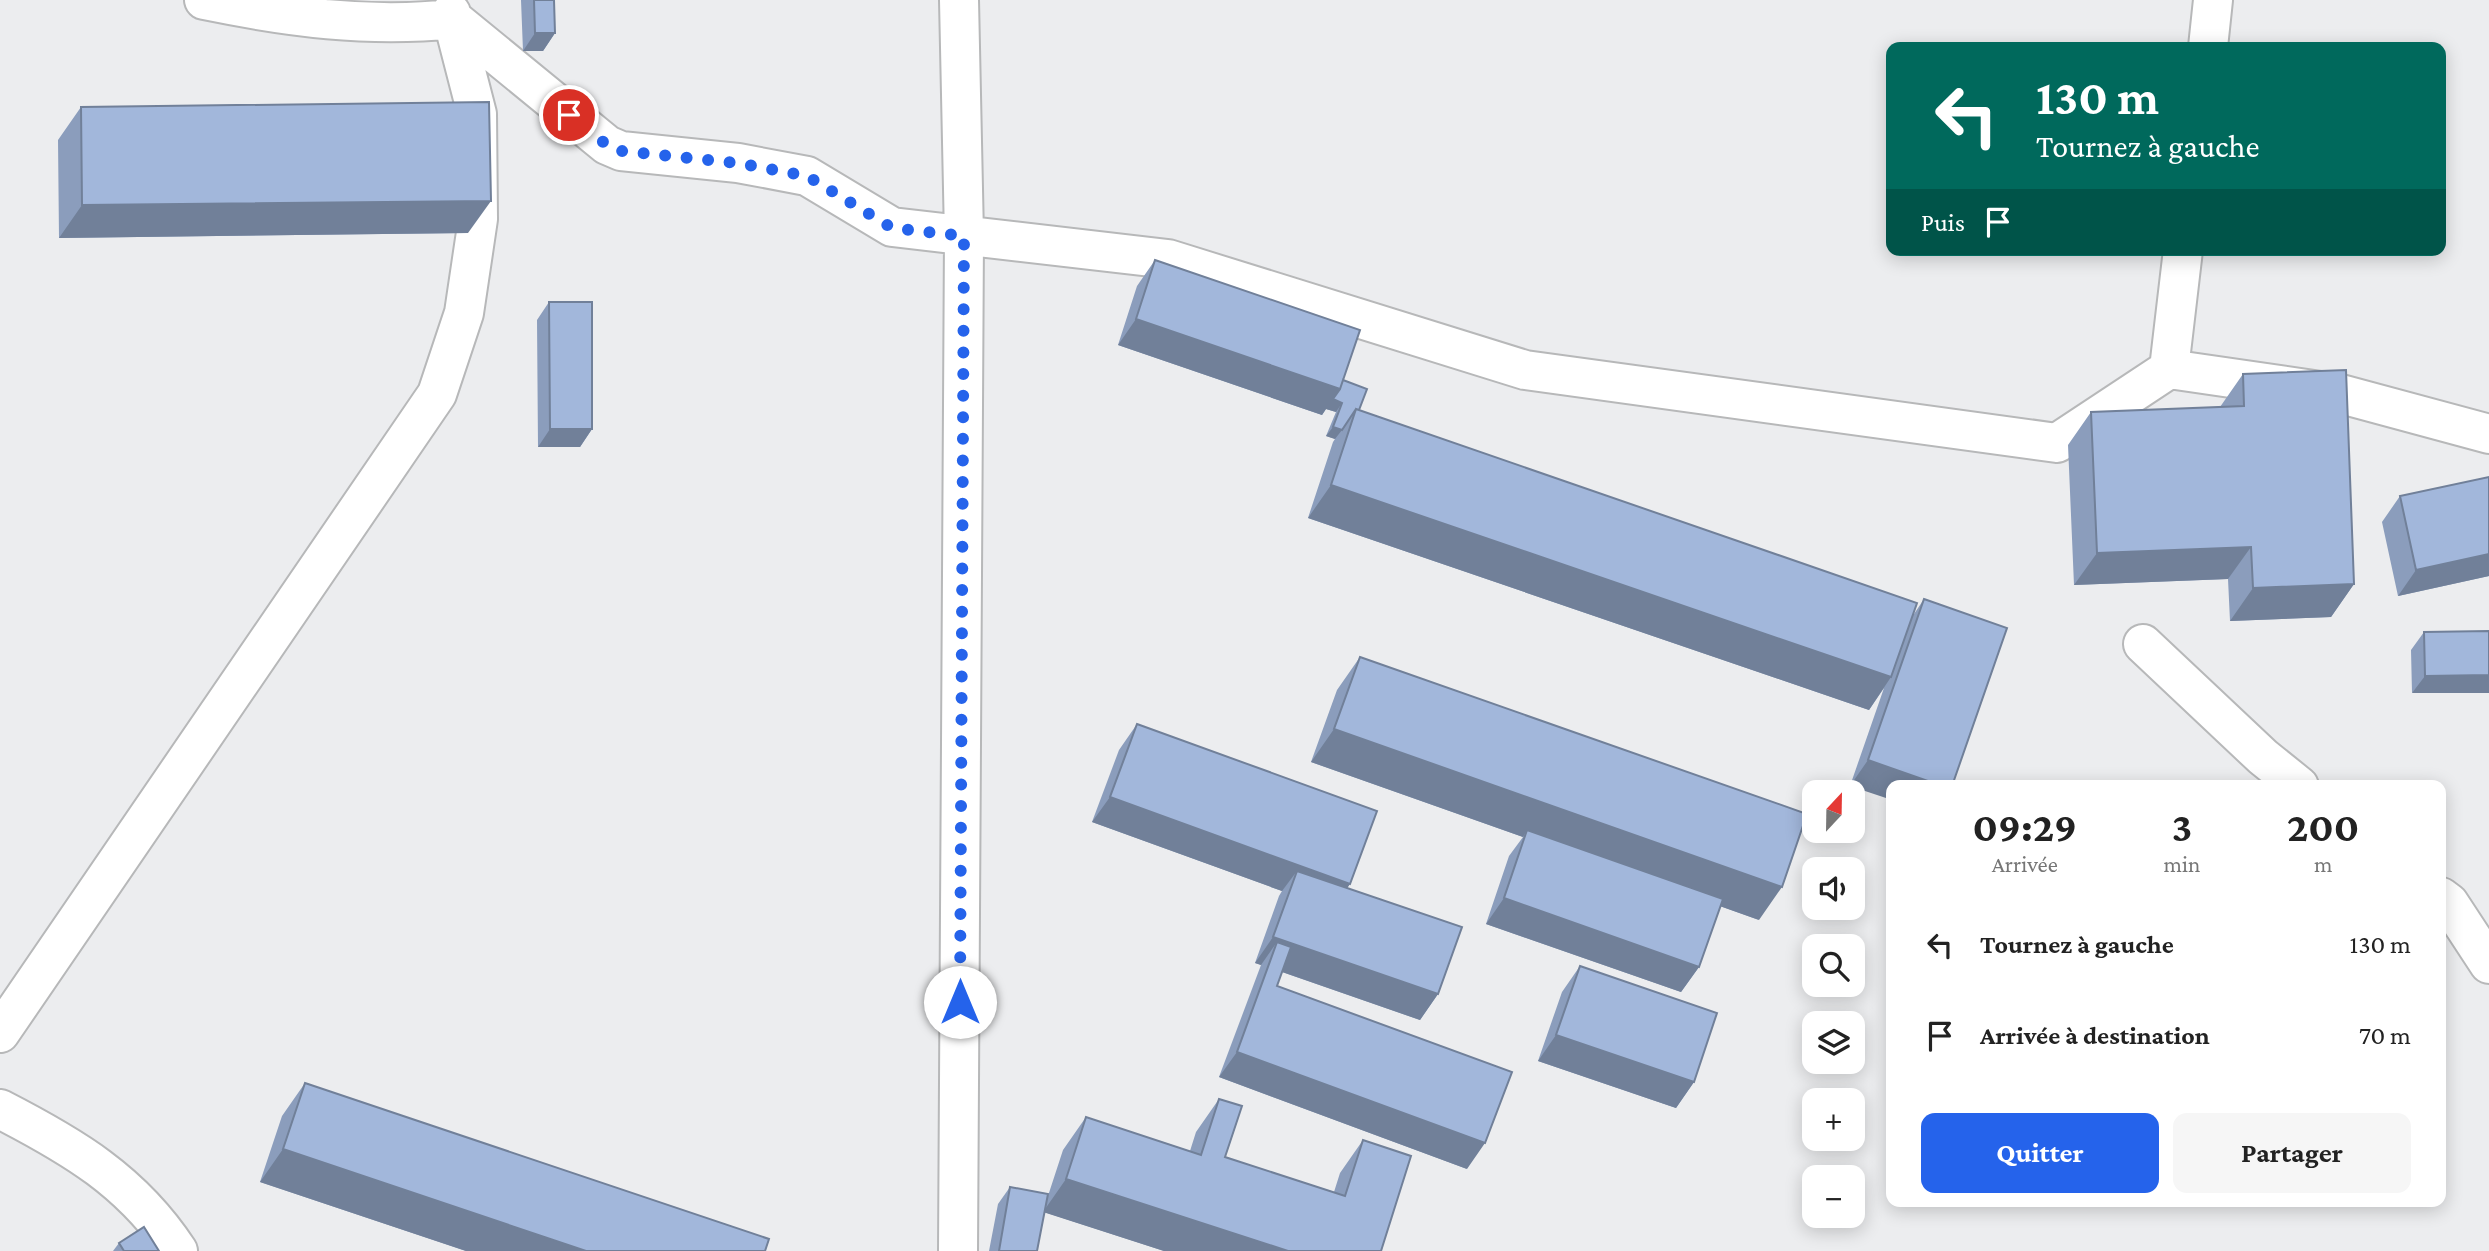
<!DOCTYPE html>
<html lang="fr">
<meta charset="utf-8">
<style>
body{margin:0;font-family:"Crimson Pro",serif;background:#f6f6f6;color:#222;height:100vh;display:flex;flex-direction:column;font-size:26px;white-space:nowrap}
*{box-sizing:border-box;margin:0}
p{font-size:23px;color:#767676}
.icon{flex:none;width:38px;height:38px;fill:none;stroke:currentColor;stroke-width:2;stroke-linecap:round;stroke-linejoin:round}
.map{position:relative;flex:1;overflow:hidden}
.details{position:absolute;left:1886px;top:780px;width:560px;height:427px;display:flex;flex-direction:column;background:#fff;border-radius:14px;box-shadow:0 4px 18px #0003}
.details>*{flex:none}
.top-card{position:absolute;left:1886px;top:42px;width:560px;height:214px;border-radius:14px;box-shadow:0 4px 18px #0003;background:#00695c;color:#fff;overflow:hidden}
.needle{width:46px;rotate:22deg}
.fabs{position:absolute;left:1802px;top:780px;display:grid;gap:14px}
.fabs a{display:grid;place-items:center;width:63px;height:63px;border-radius:14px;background:#fff;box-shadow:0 4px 18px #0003;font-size:35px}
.pin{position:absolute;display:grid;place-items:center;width:60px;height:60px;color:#fff;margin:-30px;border:4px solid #fff;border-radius:50%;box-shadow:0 2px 7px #0007}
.me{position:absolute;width:77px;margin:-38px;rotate:0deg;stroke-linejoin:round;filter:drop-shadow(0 0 5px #0008)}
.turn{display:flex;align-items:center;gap:24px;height:147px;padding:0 35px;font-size:32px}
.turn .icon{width:91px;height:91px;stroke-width:2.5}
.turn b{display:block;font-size:49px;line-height:60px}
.then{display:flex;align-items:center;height:66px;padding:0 35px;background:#0003;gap:14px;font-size:26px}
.eta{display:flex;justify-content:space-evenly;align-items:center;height:119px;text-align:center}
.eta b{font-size:42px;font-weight:700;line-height:49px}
.cta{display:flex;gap:14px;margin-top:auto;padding:14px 35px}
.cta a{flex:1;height:80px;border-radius:14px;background:#2563eb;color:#fff;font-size:28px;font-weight:700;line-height:80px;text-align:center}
.cta a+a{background:#f6f6f6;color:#222}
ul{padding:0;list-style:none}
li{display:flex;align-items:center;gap:21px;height:91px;padding:0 35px}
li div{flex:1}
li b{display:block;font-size:26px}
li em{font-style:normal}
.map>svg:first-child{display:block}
</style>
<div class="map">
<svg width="2489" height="1251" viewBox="0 0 2489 1251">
<rect width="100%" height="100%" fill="#ecedef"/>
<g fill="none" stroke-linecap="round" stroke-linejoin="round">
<defs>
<path id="street" d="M 204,0 C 287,17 368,28 453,19 L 607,145 L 621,151 L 738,163 L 807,176 L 892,227 L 1168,259 L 1525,370 L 2057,443 L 2169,369 L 2341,394 L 2489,434
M 2208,47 L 2213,0
M 2169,369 L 2183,250
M 2143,644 L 2263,757 L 2299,786
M 2441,897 L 2449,903 L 2489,964
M 0,1033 L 437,394 L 464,313 L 478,219 L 477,114 L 451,13
M 0,1109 C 72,1146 132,1181 178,1251
M 958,1251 L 964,236 L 959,0"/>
</defs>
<!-- street casing -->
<use href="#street" stroke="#b7b8b9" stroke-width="42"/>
<!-- street -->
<use href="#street" stroke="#fff" stroke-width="38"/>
</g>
<!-- wall -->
<path fill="#8b9dbc" d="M 521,0 L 554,0 L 555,33 L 543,51 L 523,51 Z
M 81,107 L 468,233 L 59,238 L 58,140 Z
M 1155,260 L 1343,380 L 1359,410 L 1914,614 L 1924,599 L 2007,628 L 1850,786 L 1884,688 L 1869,710 L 1308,518 L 1333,442 L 1335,439 L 1326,436 L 1336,412 L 1326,409 L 1322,415 L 1118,345 L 1137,286 Z
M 549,302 L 592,429 L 580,447 L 538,447 L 537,320 Z
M 2243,374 L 2354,584 L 2331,617 L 2230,621 L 2228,579 L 2074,585 L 2068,445 L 2091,412 L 2220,407 Z
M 2489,477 L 2489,576 L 2398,596 L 2382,522 L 2400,496 Z
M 2489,631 L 2412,693 L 2411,650 L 2424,632 Z
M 1360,657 L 1759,920 L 1720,906 L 1699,967 L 1681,992 L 1486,924 L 1509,856 L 1523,837 L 1311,762 L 1337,690 Z
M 1137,724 L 1350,884 L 1347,888 L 1438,994 L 1420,1020 L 1282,972 L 1277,986 L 1467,1169 L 1219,1077 L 1261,965 L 1255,963 L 1279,896 L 1282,891 L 1092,822 L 1119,750 Z
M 1580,966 L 1694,1082 L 1676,1108 L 1538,1061 L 1562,992 Z
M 305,1083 L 765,1251 L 466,1251 L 260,1182 L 282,1116 Z
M 1219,1099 L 1225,1157 L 1334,1192 L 1340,1173 L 1363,1140 L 1381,1251 L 1164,1251 L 1044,1212 L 1037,1251 L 989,1251 L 998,1204 L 1010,1187 L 1046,1202 L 1063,1150 L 1086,1117 L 1190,1151 L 1196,1132 Z
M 119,1243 L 159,1251 L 113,1251 Z"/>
<!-- shaded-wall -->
<path fill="#718099" d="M 535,33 L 555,33 L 543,51 L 523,51 Z
M 491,201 L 468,233 L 59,238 L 82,205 Z
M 1136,319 L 1340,389 L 1342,403 L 1336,412 L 1326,409 L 1322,415 L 1118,345 Z
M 1333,427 L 1342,430 L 1335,439 L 1326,436 Z
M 550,429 L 592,429 L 580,447 L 538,447 Z
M 1331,485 L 1891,677 L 1869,710 L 1308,518 Z
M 2251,547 L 2228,579 L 2074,585 L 2097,553 Z
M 2489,554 L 2489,576 L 2398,596 L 2416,570 Z
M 2354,584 L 2331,617 L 2230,621 L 2253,588 Z
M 2489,675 L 2489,693 L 2412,693 L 2425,676 Z
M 1334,729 L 1782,887 L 1759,920 L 1525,837 L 1527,830 L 1523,837 L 1311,762 Z
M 1868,760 L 1942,786 L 1892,786 L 1892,800 L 1850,786 Z
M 1110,797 L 1350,884 L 1332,909 L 1297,871 L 1282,891 L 1092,822 Z
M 1504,898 L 1699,967 L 1681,992 L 1486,924 Z
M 1273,937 L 1438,994 L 1420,1020 L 1268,967 L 1277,942 L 1261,965 L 1255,963 Z
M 1556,1035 L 1694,1082 L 1676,1108 L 1538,1061 Z
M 1237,1052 L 1485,1143 L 1467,1169 L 1219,1077 Z
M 283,1149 L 586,1251 L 466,1251 L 260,1182 Z
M 1066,1179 L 1288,1251 L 1164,1251 L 1043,1212 Z"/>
<!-- building -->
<path fill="#a2b7db" stroke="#718099" stroke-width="2" d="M 534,0 L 554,0 L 555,33 L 535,33 Z
M 489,102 L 491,201 L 82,205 L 81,107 Z
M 1155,260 L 1360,330 L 1340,389 L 1136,319 Z
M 549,302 L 592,302 L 592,429 L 550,429 Z
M 2346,370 L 2354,584 L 2253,588 L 2251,547 L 2097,553 L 2091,412 L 2244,406 L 2243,374 Z
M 1343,380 L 1367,389 L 1359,410 L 1356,409 L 1342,430 L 1333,427 L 1342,403 L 1333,399 L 1340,389 Z
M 1356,409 L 1917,603 L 1891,677 L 1331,485 Z
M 2489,477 L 2489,554 L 2416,570 L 2400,496 Z
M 1924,599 L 2007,628 L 1952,786 L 1942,786 L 1868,760 Z
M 2489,631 L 2489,675 L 2425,676 L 2424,632 Z
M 1360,657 L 1807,814 L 1782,887 L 1334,729 Z
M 1137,724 L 1377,811 L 1350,884 L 1110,797 Z
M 1527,830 L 1723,899 L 1699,967 L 1504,898 Z
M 1297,871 L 1462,927 L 1438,994 L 1273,937 Z
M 1277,942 L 1291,947 L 1277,986 L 1512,1072 L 1485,1143 L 1237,1052 Z
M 1580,966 L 1717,1013 L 1694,1082 L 1556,1035 Z
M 305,1083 L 769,1239 L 765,1251 L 586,1251 L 283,1149 Z
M 1219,1099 L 1242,1106 L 1225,1157 L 1345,1196 L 1363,1140 L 1411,1156 L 1381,1251 L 1288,1251 L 1066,1179 L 1086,1117 L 1201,1155 Z
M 1010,1187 L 1048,1194 L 1037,1251 L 999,1251 Z
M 144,1227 L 159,1251 L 124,1251 L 119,1243 Z"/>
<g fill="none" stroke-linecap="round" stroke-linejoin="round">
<!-- route -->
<path stroke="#2563eb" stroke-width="12" stroke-dasharray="0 21.6" d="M 569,115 L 607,145 L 621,151 L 738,163 L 807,176 L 892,228 L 964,236 L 960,1002"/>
</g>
</svg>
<div class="fabs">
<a><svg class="needle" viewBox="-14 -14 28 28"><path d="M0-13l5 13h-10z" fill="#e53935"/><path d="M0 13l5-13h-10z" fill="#767676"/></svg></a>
<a><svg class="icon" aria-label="sound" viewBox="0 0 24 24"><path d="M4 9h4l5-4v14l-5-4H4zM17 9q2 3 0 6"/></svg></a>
<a><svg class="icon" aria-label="search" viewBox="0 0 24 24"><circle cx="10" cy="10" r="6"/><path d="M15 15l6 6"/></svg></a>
<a><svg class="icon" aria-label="layers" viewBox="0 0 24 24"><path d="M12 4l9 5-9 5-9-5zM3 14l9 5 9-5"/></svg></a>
<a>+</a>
<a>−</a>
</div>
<div class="pin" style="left:569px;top:115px;background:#d93025"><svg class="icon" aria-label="arrive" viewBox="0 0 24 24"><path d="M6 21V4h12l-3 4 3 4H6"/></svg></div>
<svg class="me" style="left:960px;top:1002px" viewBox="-20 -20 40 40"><circle r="19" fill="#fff"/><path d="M0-13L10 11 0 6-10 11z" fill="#2563eb"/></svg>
<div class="top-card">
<div class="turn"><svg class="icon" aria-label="left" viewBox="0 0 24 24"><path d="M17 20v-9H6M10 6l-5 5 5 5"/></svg><div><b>130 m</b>Tournez à gauche</div></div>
<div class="then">Puis<svg class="icon" aria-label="arrive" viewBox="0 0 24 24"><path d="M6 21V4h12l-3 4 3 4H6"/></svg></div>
</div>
<section class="details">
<div class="eta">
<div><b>09:29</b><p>Arrivée</p></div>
<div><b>3</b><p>min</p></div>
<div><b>200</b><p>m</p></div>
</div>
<ul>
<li><svg class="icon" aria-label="left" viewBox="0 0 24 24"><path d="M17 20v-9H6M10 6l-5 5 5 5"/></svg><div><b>Tournez à gauche</b></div><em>130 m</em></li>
<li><svg class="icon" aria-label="arrive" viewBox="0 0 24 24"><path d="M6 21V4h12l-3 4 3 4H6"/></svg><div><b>Arrivée à destination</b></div><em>70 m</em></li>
</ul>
<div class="cta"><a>Quitter</a><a>Partager</a></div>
</section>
</div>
